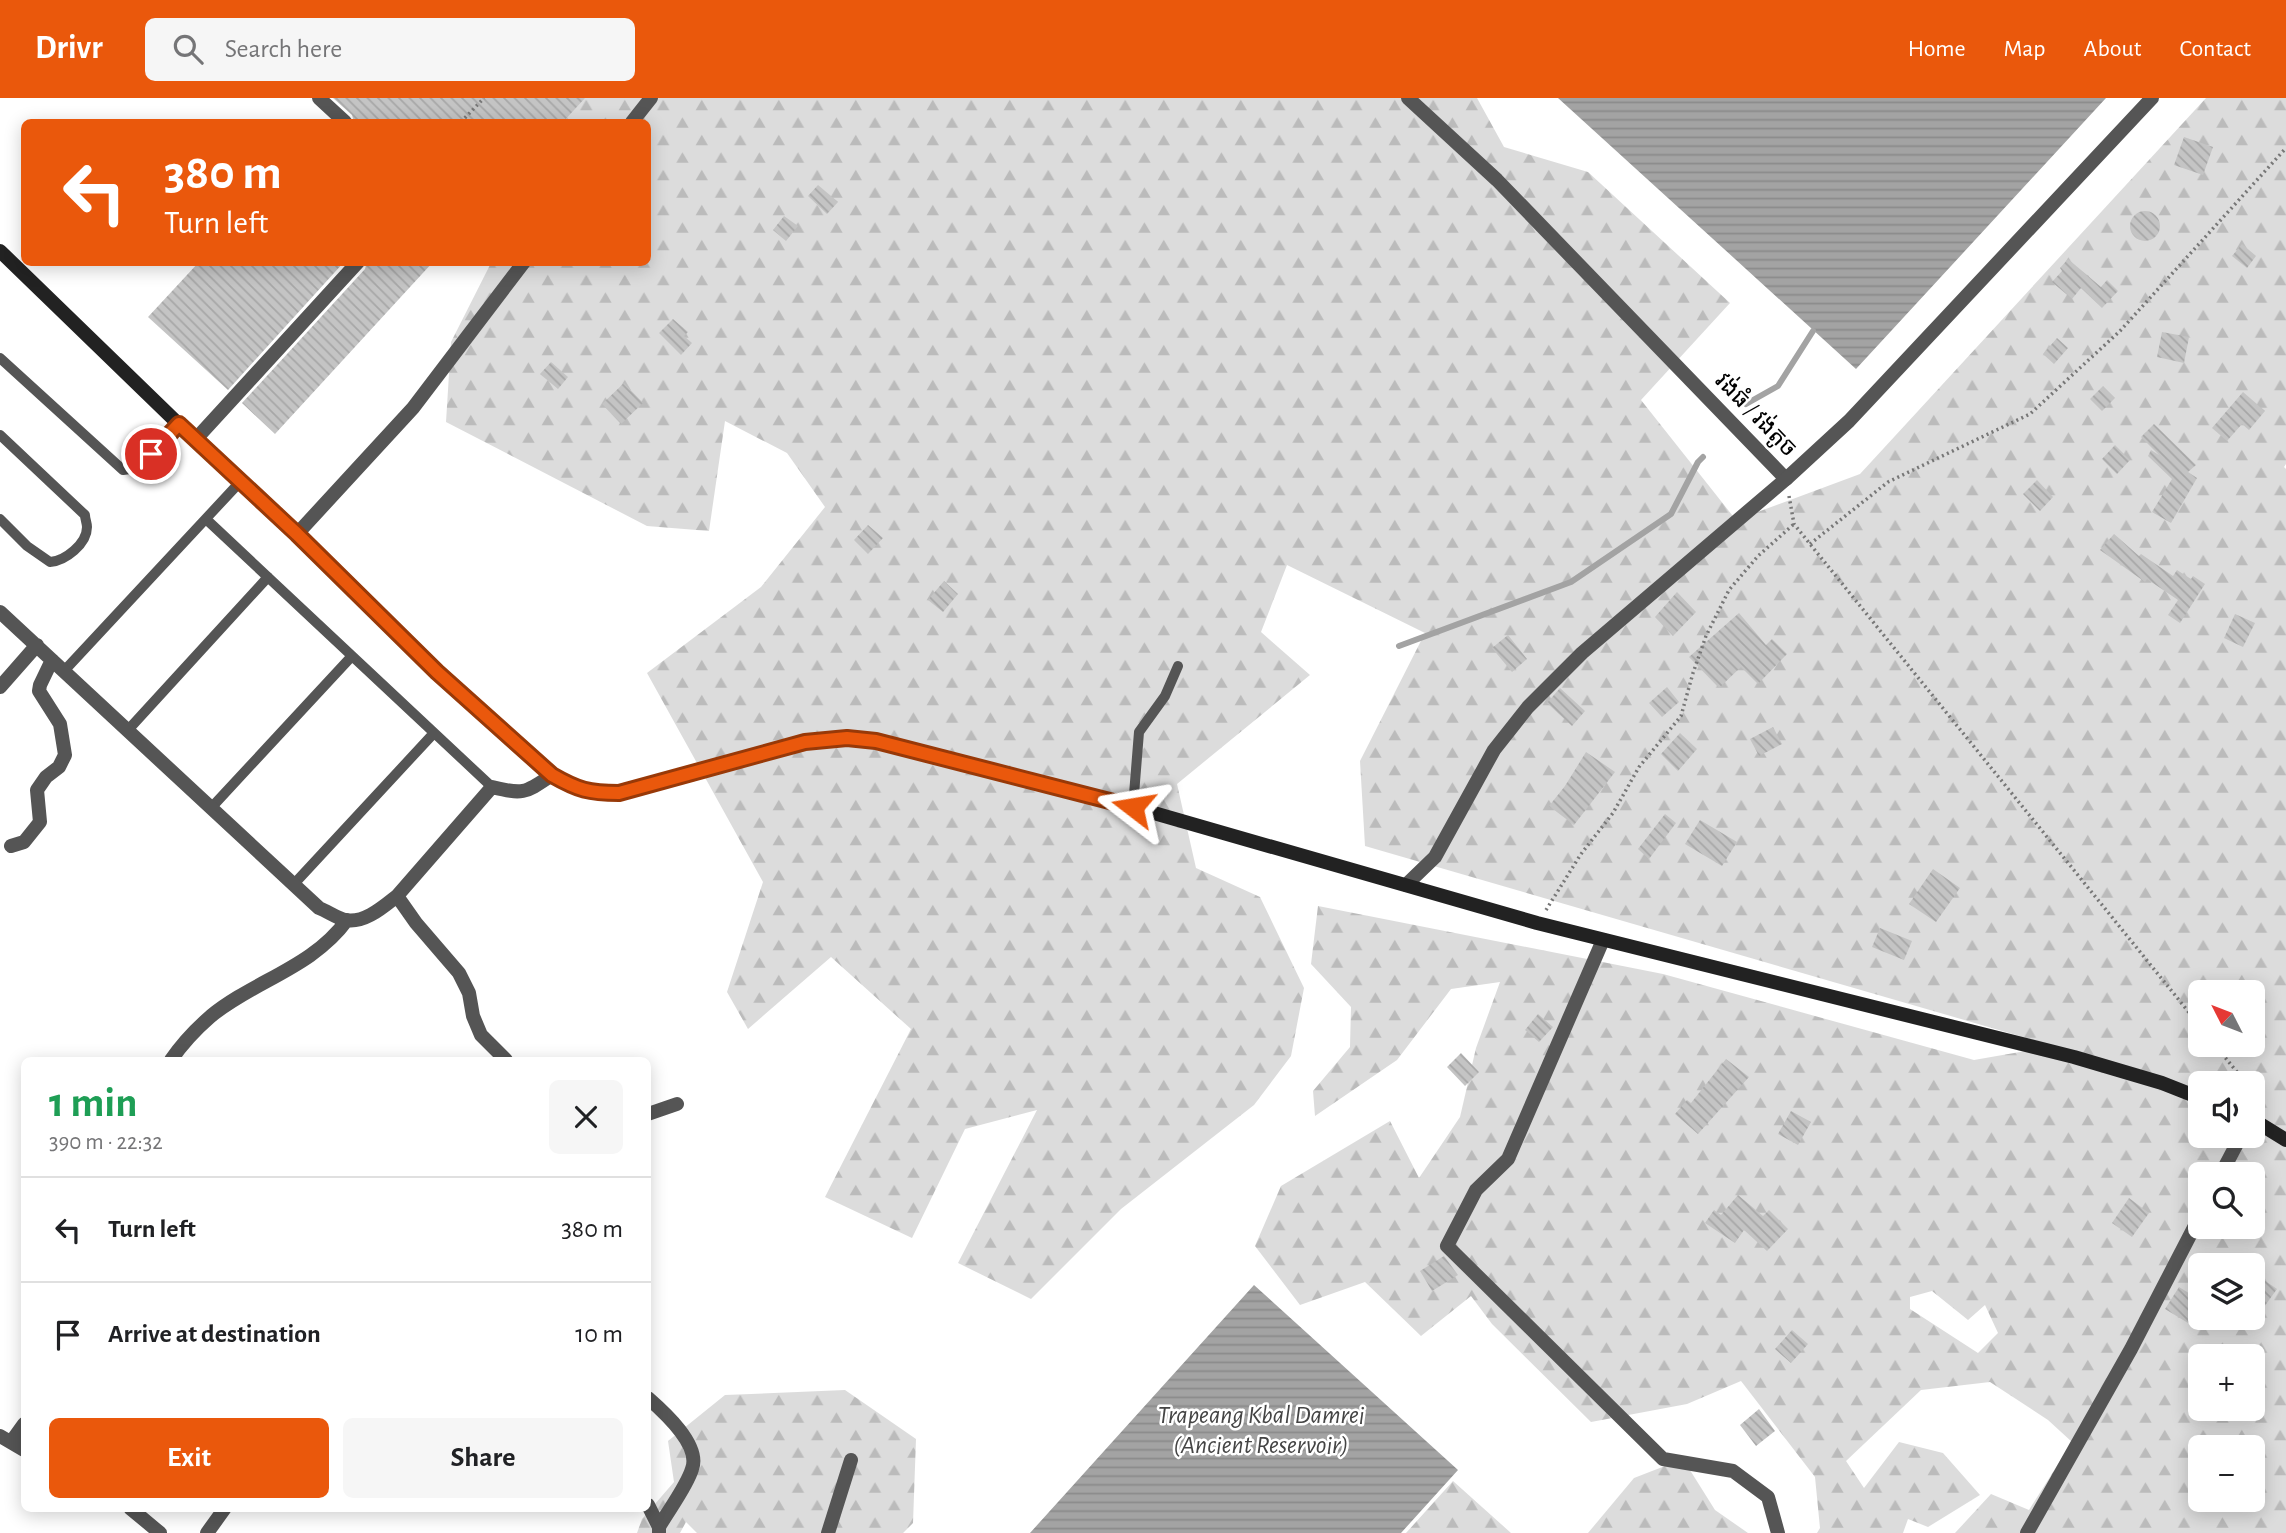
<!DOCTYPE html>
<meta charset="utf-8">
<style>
body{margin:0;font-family:"Alegreya Sans","Noto Sans Khmer",sans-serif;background:#f6f6f6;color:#202124;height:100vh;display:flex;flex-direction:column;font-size:26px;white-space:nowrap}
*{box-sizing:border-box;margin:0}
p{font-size:23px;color:#757577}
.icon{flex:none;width:38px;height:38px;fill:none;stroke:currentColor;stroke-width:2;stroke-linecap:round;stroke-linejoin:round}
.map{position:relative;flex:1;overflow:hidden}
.drawer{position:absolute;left:21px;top:959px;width:630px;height:455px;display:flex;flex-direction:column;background:#fff;border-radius:10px;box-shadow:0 4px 18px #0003}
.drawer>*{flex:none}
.guide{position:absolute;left:21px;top:21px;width:630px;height:147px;border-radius:10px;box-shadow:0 4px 18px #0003;background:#ea580c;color:#fff;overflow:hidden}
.needle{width:46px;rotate:312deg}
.controls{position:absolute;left:2188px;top:882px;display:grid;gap:14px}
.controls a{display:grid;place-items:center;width:77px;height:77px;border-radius:10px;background:#fff;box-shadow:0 4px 18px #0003;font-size:35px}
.pin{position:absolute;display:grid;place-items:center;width:60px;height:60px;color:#fff;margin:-30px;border:4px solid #fff;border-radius:50%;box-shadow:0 2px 7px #0007}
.me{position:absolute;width:77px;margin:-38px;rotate:284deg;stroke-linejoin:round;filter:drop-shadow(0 0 5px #0008)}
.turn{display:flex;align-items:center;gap:24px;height:147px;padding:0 28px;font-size:32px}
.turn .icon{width:91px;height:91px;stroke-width:2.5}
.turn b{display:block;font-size:49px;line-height:60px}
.round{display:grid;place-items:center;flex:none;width:74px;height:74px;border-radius:10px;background:#f6f6f6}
.overview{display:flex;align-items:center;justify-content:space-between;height:119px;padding:0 28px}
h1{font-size:42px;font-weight:600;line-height:52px;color:#1e9e55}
.action{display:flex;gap:14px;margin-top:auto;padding:14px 28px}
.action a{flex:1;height:80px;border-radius:10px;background:#ea580c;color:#fff;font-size:28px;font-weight:600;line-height:80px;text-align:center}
.action a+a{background:#f6f6f6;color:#202124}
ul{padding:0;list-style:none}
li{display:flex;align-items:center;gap:21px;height:105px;padding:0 28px;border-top:2px solid #e0e0e0}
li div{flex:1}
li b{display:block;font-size:26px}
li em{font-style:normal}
header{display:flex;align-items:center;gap:42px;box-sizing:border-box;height:98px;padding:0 35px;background:#ea580c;color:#fff}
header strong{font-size:33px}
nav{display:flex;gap:38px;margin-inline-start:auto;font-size:24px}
.search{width:490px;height:63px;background:#f6f6f6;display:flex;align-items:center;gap:18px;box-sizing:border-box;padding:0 24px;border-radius:10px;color:#757577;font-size:26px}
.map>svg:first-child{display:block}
</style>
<header>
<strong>Drivr</strong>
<div class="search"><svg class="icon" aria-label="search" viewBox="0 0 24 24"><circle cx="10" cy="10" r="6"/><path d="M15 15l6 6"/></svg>Search here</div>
<nav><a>Home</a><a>Map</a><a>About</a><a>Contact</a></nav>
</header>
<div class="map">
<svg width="2286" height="1435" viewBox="0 0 2286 1435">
<defs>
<pattern id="forest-firs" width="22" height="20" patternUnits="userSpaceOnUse" patternTransform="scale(1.75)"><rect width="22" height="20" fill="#dcdcdc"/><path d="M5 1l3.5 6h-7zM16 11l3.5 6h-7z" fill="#bbb"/></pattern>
<pattern id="water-rules" width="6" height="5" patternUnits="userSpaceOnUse" patternTransform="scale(1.75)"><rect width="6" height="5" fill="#a3a3a3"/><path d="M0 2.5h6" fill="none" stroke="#8b8b8b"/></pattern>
<pattern id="building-back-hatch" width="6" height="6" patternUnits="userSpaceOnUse" patternTransform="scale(1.75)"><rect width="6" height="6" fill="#c4c4c4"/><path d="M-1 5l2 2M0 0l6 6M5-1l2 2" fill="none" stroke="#a7a7a7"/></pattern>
</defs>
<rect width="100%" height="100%" fill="#fff"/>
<!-- forest -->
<path fill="url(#forest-firs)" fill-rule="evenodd" d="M 557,0 L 1477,0 L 1504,49 L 1588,74 L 1730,205 L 1641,302 L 1736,422 L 1860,376 L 2206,0 L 2286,0 L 2286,366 L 2284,369 L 2286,371 L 2286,1435 L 1955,1435 L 1991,1396 L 2029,1412 L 2072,1344 L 2048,1322 L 1990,1284 L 1921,1292 L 1846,1363 L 1864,1390 L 1899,1344 L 1943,1355 L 1980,1397 L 1928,1429 L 1908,1421 L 1903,1435 L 1817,1435 L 1820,1430 L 1815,1379 L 1741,1283 L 1687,1306 L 1591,1324 L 1492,1226 L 1471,1198 L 1421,1238 L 1365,1184 L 1300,1207 L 1255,1148 L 1281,1088 L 1390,1023 L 1419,1080 L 1460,1019 L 1476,950 L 1500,884 L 1451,891 L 1397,962 L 1315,1018 L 1313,993 L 1350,949 L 1351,909 L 1311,866 L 1318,808 L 1663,876 L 1974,962 L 2054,948 L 1365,748 L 1360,663 L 1425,535 L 1287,467 L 1261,534 L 1310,577 L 1177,686 L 1196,770 L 1260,799 L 1304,890 L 1291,958 L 1254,1007 L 1121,1111 L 1031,1201 L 958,1165 L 1037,1012 L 965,1031 L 912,1140 L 825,1099 L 911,931 L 831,859 L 748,931 L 727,894 L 763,784 L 647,575 L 761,489 L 825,409 L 787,355 L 725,323 L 709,433 L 647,428 L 446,324 L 451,244 L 491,165 L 648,164 L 648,24 L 554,24 ZM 2200,894 L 2252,894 L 2252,947 L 2200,947 ZM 2200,985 L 2252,985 L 2252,1038 L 2200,1038 ZM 2200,1076 L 2252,1076 L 2252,1129 L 2200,1129 ZM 2200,1167 L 2252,1167 L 2252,1220 L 2200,1220 ZM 1932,1193 L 1968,1222 L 1985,1207 L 1998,1235 L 1978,1255 L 1910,1211 L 1910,1199 ZM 2200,1258 L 2252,1258 L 2252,1311 L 2200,1311 ZM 2200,1349 L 2252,1349 L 2252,1402 L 2200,1402 Z
M 845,1292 L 916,1341 L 913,1425 L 903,1435 L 697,1435 L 686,1424 L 680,1435 L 637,1435 L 642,1421 L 674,1384 L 668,1343 L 725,1297 Z
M 1683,1361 L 1715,1412 L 1748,1435 L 1588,1435 L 1634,1380 Z
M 1453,1383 L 1511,1435 L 1406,1435 Z"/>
<!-- water -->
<path fill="url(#water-rules)" d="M 1558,0 L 2106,0 L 1856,271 Z
M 1254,1187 L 1458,1372 L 1401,1435 L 1030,1435 Z"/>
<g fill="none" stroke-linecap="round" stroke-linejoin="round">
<!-- stream -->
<path stroke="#a3a3a3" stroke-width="6" d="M 1746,306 L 1778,288 L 1813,233
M 1399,548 L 1571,484 L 1671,416 L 1698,364 L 1703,359"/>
</g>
<!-- building -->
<path fill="url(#building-back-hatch)" d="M 333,0 L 585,0 L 563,24 L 354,24 L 352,17 Z
M 2184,39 L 2213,49 L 2203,77 L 2174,67 Z
M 818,87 L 838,104 L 827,116 L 808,98 Z
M2130 128a15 15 0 1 1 30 0a15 15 0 1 1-30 0Z
M 784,118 L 798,128 L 786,143 L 773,132 Z
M 2242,146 L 2256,158 L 2247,170 L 2232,158 Z
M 2068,161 L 2101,189 L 2107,182 L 2118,193 L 2102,210 L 2081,190 L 2072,201 L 2052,184 L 2062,173 L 2060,170 Z
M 199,164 L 344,164 L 228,292 L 148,219 Z
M 367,164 L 433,164 L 275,336 L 242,305 L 365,171 Z
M 673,221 L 688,234 L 684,238 L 692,245 L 681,257 L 659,235 Z
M 2162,234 L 2189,239 L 2184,265 L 2157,259 Z
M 2057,240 L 2068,250 L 2054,266 L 2043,256 Z
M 551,264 L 568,279 L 558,291 L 540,276 Z
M 624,285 L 643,305 L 621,326 L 602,306 Z
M 2103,288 L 2115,300 L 2102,313 L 2090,301 Z
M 2243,294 L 2265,313 L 2249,332 L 2242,326 L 2227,343 L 2212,330 Z
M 2154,326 L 2196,367 L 2188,374 L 2197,380 L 2171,425 L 2152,414 L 2172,381 L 2148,358 L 2151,352 L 2159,357 L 2141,339 Z
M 2115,347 L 2130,362 L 2117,376 L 2102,361 Z
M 2037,382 L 2053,399 L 2040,413 L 2023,396 Z
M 868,427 L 883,440 L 868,456 L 854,442 Z
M 2114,436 L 2139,458 L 2141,456 L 2173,478 L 2177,472 L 2191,481 L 2193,478 L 2205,486 L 2180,525 L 2168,517 L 2178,502 L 2147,481 L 2145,484 L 2100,452 Z
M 944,483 L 958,496 L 943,514 L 928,502 Z
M 1677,494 L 1696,514 L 1673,538 L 1655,519 Z
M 1739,515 L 1766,547 L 1772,541 L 1787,556 L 1758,586 L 1741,569 L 1719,590 L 1689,559 Z
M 2235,516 L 2255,525 L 2243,549 L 2224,540 Z
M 1508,537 L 1527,561 L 1512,574 L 1492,550 Z
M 1667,589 L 1679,604 L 1662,619 L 1649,605 Z
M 1560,590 L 1585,613 L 1572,628 L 1547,605 Z
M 1773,629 L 1782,646 L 1759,658 L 1750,641 Z
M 1680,635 L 1697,651 L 1678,673 L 1661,656 Z
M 1586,654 L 1615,674 L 1574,727 L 1549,708 L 1565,688 Z
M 1665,716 L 1676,725 L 1649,761 L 1638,751 Z
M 1700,722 L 1737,744 L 1722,768 L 1685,746 Z
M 1933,771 L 1960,790 L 1936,824 L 1909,806 Z
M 1880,830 L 1912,843 L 1904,862 L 1872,849 Z
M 1538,916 L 1553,929 L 1539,944 L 1525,932 Z
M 1461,955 L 1479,974 L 1465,988 L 1447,969 Z
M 1726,961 L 1749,979 L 1698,1036 L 1675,1016 L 1687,1002 L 1691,1005 Z
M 1791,1013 L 1811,1024 L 1798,1047 L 1778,1036 Z
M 1738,1097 L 1763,1118 L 1769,1112 L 1788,1131 L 1767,1153 L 1744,1132 L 1735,1145 L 1705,1125 L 1714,1112 L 1721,1117 Z
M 2129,1100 L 2149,1115 L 2132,1139 L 2112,1125 Z
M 1444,1158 L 1458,1177 L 1432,1193 L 1420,1173 Z
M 2261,1180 L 2277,1191 L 2264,1209 L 2252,1201 L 2252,1192 Z
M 2179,1189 L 2200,1202 L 2200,1206 L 2188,1225 L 2165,1211 Z
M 1792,1232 L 1808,1246 L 1791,1265 L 1775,1251 Z
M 1759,1311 L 1775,1333 L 1756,1348 L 1740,1327 Z"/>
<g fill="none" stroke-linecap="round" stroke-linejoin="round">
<!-- path -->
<path stroke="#777" stroke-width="3.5" stroke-dasharray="2 3.5" stroke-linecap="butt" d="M 461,24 L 484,0
M 1789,398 L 1794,426 L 1810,446 L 2200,928
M 1810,446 L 1888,384 L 2030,316 L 2120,233 L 2286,50
M 1546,812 L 1581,756 L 1613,715 L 1639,669 L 1681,618 L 1693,575 L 1706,538 L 1729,492 L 1758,458 L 1794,426
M 2215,947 L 2246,985
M 2252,993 L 2265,1009"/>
<!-- service -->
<path stroke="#555" stroke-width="10" d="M 0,260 L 123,372 L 137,370 L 179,326
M 0,337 L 85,417 C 85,421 87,425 87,429 C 87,446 65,463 50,464 L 27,448 L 0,421
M 207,422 L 492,689
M 64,573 L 240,384
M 128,632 L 268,479
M 1133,709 L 1139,634 L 1165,598 L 1178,568
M 211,710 L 352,558
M 294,786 L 434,635"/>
<!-- pedestrian -->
<path stroke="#555" stroke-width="14" d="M 319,0 L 345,24
M 195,342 L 358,164"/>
<!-- minor -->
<path stroke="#555" stroke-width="14" d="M 1408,0 L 1497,82 L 1786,381
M 632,24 L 651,0
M 297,436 L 413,310 L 524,164
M 0,514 L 319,810 C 327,813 337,820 345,822 C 364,826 383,809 397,798 L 492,689 C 524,697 525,695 552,677
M 0,589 L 37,547
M 11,748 L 24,744 L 40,724 L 37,692 L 46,679 L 59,669 L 65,657 L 60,626 L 39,593 L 40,587 L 52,562
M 397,798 L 416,825 L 459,875 L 469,895 L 473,918 L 481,937 L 506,962
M 1603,842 L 1508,1061 L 1476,1092 L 1447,1148 L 1663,1361 L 1733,1373 L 1768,1399 L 1778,1435
M 171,962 C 182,946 196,931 211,918 C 255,882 312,870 347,822
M 648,1016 L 677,1006
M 2221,1076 L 2241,1038
M 648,1300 C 664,1314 701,1347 692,1371 C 687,1388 668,1413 659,1429
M 0,1338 L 24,1352
M 11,1344 L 24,1326
M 648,1407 L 659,1429 L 659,1434
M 130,1410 L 160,1435
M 207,1435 L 225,1410
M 828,1435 L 851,1362
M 2027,1435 L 2131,1251 L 2200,1118"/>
<!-- tertiary -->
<path stroke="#555" stroke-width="14" d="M 1406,787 L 1435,759 L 1494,652 L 1528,609 L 1582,555 L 1786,381 L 1849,323 L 2152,0"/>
<!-- secondary -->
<path stroke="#222" stroke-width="14" d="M 0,153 L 195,342 L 297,436 L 437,574 L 552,677 C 578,692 589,694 619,695 L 805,644 L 847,640 L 875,643 L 1133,709 L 1537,825 L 2074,959 L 2162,985 L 2200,1000
M 2252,1021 L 2286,1042"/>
</g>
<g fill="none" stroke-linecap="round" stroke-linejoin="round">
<defs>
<path id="route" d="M 151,356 L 179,326 L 297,436 L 437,574 L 552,677 C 578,692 589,695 619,695 L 805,644 L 847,640 L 876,643 L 1133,709"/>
</defs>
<!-- route casing -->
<use href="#route" stroke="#983908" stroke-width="18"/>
<!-- route -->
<use href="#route" stroke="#ea580c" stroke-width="12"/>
</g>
<g text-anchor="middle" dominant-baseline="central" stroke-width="5" stroke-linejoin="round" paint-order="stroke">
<!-- street labels -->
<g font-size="24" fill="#000" stroke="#fff">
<text transform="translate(1756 317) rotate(46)">វង់ធំ / វង់តូច</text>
</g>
<!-- water labels -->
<g font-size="26" font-style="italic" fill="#444" stroke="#fff">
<text x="1261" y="1317">Trapeang Kbal Damrei<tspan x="1261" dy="30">(Ancient Reservoir)</tspan></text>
</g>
</g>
</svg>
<div class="controls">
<a><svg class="needle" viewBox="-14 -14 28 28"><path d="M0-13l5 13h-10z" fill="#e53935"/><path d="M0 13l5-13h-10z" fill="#757577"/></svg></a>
<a><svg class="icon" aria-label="sound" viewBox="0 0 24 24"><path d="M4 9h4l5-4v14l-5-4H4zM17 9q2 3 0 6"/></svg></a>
<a><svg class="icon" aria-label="search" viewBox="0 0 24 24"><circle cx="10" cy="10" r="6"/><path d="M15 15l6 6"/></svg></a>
<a><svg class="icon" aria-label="layers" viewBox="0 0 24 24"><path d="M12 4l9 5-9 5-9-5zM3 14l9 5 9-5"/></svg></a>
<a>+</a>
<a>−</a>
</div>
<div class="pin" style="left:151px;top:356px;background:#d93025"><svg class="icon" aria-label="arrive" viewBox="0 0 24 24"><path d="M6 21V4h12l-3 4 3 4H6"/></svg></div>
<svg class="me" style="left:1133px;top:709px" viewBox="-20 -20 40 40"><path d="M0-17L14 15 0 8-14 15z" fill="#ea580c" stroke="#fff" stroke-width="4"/></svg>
<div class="guide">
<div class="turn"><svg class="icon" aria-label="left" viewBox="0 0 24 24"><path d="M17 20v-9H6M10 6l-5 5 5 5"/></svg><div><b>380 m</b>Turn left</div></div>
</div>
<section class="drawer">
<div class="overview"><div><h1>1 min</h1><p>390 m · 22:32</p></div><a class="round"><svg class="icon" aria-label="close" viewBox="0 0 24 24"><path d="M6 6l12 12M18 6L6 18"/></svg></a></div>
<ul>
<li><svg class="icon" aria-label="left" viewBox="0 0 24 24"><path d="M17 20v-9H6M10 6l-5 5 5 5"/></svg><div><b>Turn left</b></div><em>380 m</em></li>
<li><svg class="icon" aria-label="arrive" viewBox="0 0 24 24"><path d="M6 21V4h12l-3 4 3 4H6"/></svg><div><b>Arrive at destination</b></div><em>10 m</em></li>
</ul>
<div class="action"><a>Exit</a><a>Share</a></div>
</section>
</div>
